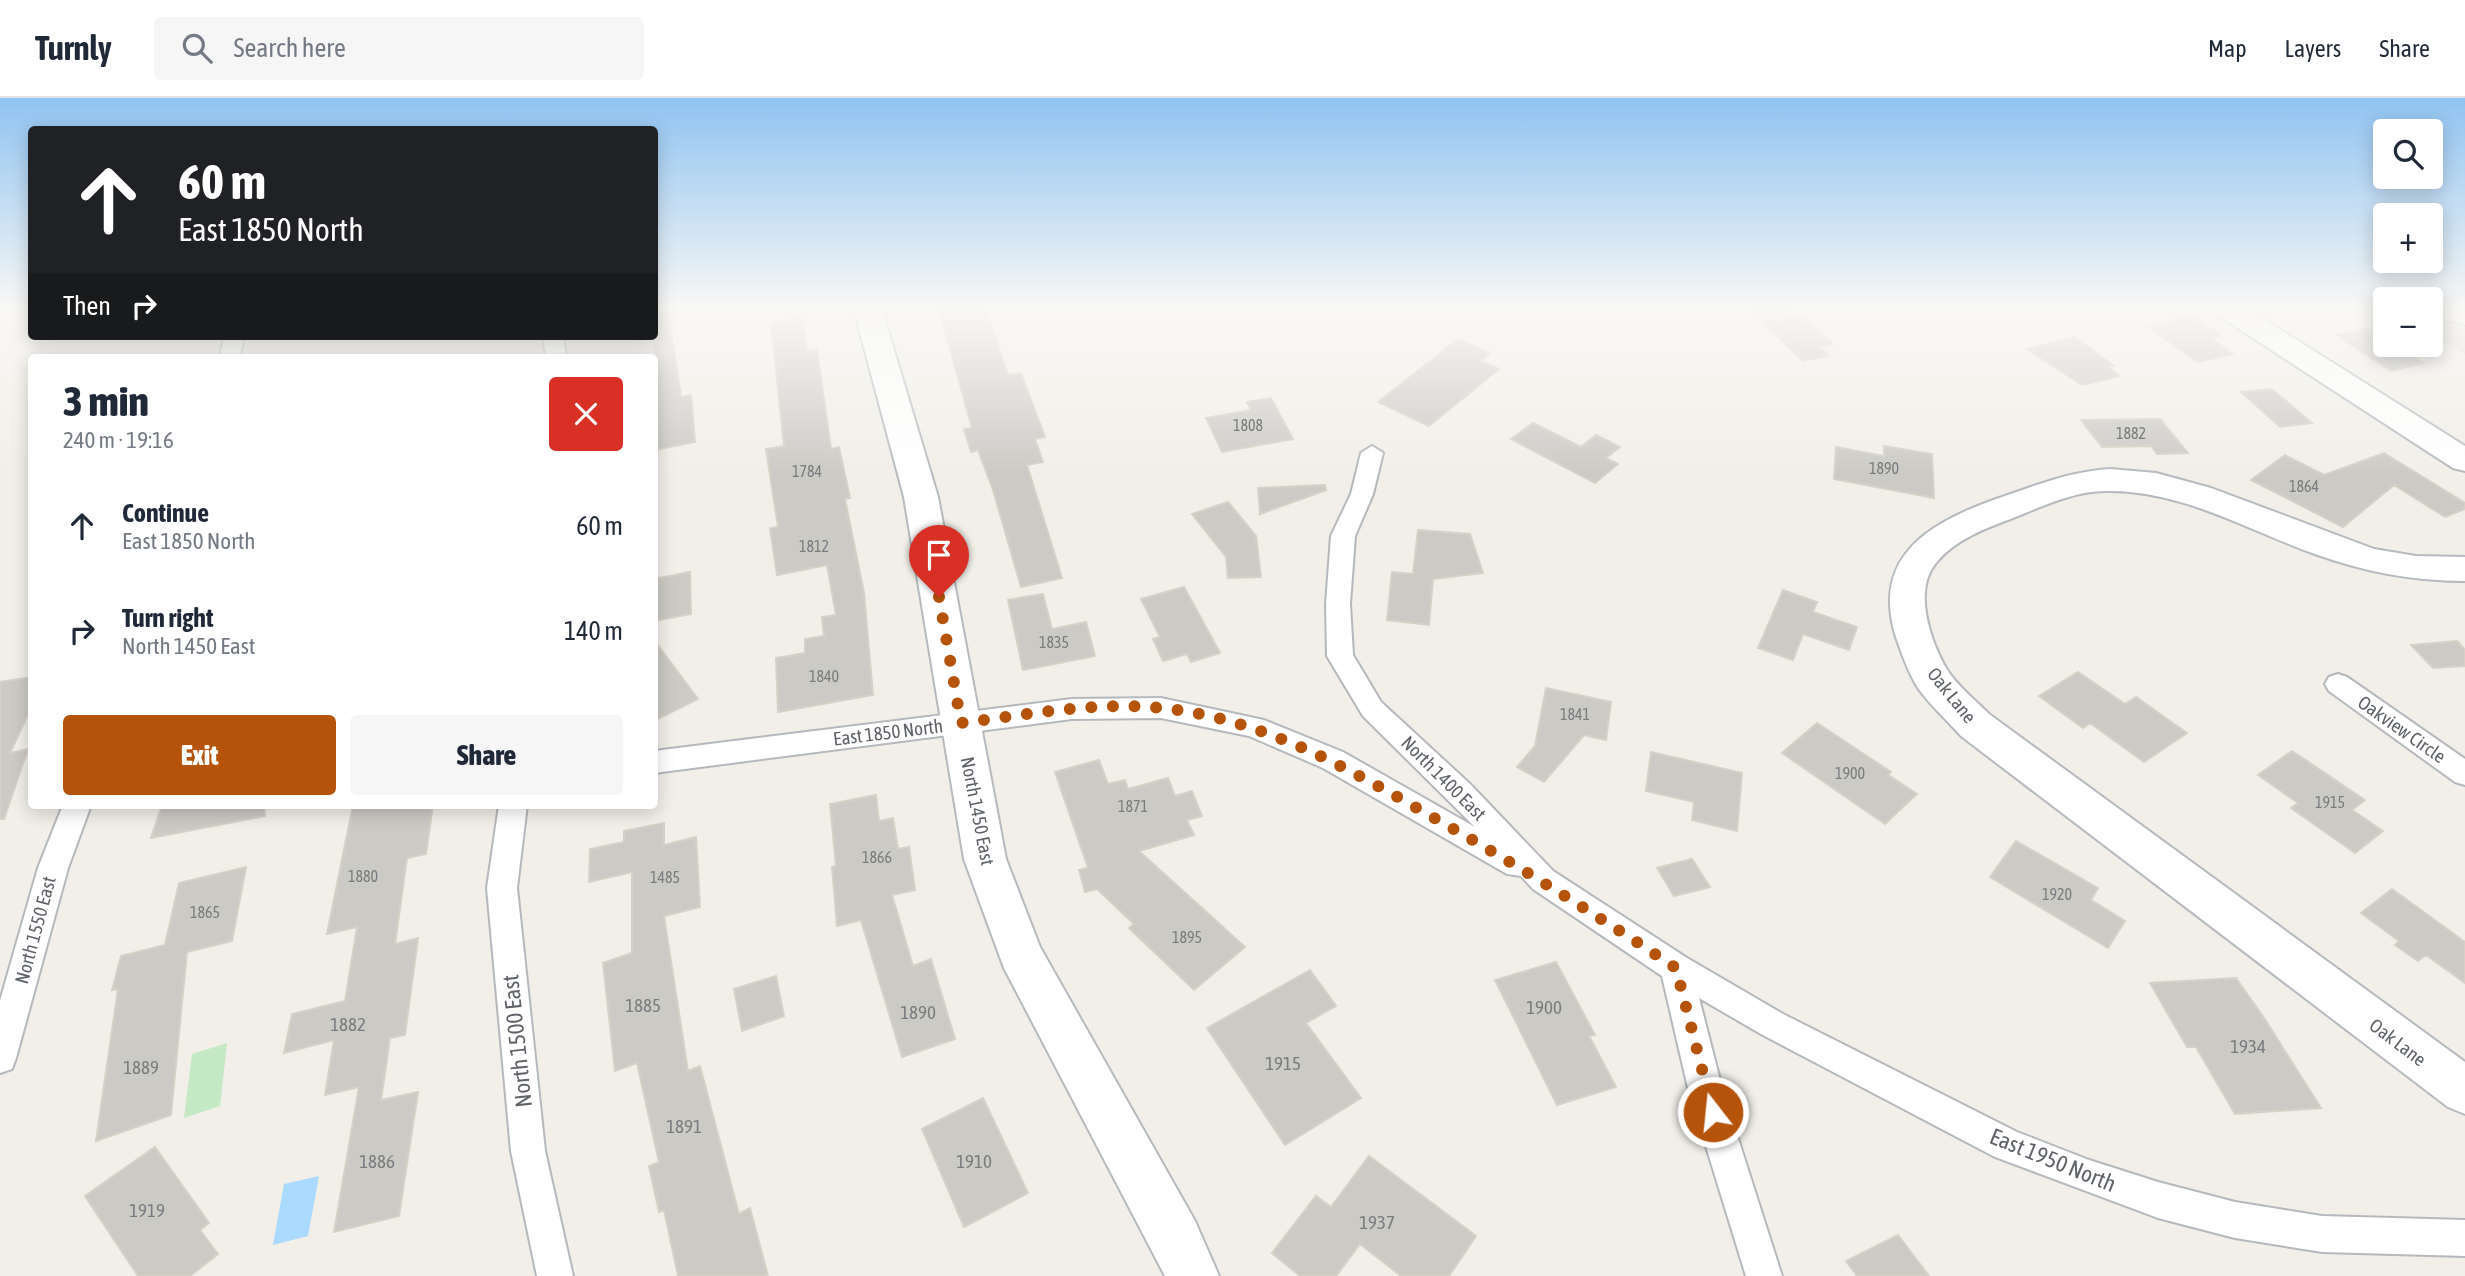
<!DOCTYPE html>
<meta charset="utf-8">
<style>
body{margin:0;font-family:"Asap Condensed",sans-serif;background:#f6f6f7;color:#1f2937;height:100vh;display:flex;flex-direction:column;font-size:26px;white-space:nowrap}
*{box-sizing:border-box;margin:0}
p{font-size:23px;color:#747a83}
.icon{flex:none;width:38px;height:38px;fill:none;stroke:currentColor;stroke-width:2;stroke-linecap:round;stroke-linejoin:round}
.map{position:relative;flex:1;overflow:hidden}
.details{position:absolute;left:28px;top:256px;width:630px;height:455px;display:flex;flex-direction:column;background:#fff;border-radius:7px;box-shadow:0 4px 18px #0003}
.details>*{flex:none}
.top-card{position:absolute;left:28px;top:28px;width:630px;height:214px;border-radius:7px;box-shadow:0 4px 18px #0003;background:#202124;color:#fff;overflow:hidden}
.controls{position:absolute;left:2373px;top:21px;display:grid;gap:14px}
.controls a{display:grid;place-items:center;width:70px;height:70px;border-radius:7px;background:#fff;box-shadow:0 4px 18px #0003;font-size:35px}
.pin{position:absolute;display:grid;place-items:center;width:60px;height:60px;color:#fff;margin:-72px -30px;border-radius:50% 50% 50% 0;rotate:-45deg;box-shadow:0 0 7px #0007}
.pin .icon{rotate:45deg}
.me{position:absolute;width:77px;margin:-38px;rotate:344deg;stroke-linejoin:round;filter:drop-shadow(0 0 5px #0008)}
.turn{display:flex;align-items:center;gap:24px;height:147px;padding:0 35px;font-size:32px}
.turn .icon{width:91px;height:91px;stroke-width:2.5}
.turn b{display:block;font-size:49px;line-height:60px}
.then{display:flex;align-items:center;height:66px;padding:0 35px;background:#0003;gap:14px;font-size:26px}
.round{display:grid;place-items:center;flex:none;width:74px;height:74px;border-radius:7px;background:#f6f6f7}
.headline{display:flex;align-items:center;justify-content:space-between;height:119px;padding:0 35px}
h1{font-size:42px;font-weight:800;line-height:52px}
.primary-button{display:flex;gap:14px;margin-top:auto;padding:14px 35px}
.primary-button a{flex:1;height:80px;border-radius:7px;background:#b45309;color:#fff;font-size:28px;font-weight:800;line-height:80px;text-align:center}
.primary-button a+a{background:#f6f6f7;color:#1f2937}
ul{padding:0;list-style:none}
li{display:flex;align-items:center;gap:21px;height:105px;padding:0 35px}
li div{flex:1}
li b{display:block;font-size:26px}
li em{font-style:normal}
header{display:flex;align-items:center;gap:42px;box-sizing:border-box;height:98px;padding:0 35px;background:#fff;border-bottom:2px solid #e0e1e3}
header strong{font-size:33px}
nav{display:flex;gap:38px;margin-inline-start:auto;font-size:24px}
.search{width:490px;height:63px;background:#f6f6f7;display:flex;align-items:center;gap:18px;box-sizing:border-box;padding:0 24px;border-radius:7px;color:#747a83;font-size:26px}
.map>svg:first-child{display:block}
</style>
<header>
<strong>Turnly</strong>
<div class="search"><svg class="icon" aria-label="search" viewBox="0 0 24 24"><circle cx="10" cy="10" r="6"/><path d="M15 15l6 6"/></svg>Search here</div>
<nav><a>Map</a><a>Layers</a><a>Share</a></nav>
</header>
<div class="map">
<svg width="2465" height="1178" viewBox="0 0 2465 1178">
<rect width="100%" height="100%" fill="#f1efe8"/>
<!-- education -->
<path fill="#e1ded6" d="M 2431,212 L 2465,212 L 2465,257 L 2431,235 Z"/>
<!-- green -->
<path fill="#c5e8c5" d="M 227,945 L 220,1008 L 184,1020 L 192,956 Z"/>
<!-- water -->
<path fill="#aadaff" d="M 319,1078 L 308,1138 L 273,1147 L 284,1086 Z"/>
<!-- building -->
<path fill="#cccac5" stroke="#d6d1c6" stroke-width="2" d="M 654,212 L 668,212 L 681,299 L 691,297 L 695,344 L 654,352 Z
M 939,212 L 986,212 L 1008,277 L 1021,275 L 1045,339 L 1035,341 L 1043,364 L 1027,367 L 1062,480 L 1021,489 L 993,392 L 978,352 L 971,354 L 964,331 L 972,330 Z
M 1749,212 L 1787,212 L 1793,218 L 1801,216 L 1833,246 L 1819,249 L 1829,258 L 1803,263 Z
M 2192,217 L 2222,238 L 2211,240 L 2233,256 L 2198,264 L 2147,228 Z
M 802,220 L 807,254 L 817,252 L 831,351 L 839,349 L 850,400 L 845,401 L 864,495 L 873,597 L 778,614 L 776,560 L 805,555 L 805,541 L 824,538 L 822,519 L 836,517 L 827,467 L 777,477 L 770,430 L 778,429 L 766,351 L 784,348 L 771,225 Z
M 2367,230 L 2385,241 L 2385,247 L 2394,247 L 2424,265 L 2391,273 L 2336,237 Z
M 2075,239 L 2114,268 L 2108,269 L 2120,278 L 2082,287 L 2027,251 Z
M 1458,241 L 1490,255 L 1481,263 L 1499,271 L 1429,328 L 1378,304 Z
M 2272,291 L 2312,325 L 2280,329 L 2241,294 Z
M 1271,300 L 1293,341 L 1222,354 L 1206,320 L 1251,312 L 1247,304 Z
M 2160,321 L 2188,355 L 2157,356 L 2151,348 L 2102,349 L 2081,322 Z
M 1533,325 L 1581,349 L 1596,337 L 1620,349 L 1606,360 L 1618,366 L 1595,385 L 1511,341 Z
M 1884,348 L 1932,356 L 1934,400 L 1834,381 L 1836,349 L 1884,358 Z
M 2384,355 L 2465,405 L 2465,411 L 2445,419 L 2394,387 L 2343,429 L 2251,382 L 2285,357 L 2324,377 Z
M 1325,387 L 1326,392 L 1260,416 L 1258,390 Z
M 1228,404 L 1256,438 L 1261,479 L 1228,480 L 1226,459 L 1192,416 Z
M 1418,432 L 1470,436 L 1483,475 L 1433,481 L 1429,527 L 1387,522 L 1392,474 L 1413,476 Z
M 690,474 L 691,516 L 654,523 L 654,481 Z
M 1184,489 L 1220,555 L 1191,564 L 1187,556 L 1163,563 L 1153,541 L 1160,539 L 1141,501 Z
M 1783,492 L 1817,504 L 1813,514 L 1857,529 L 1849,552 L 1803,536 L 1793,562 L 1758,550 Z
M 1043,496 L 1052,531 L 1086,524 L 1095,558 L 1023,572 L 1008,502 Z
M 654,542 L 698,601 L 654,623 Z
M 2457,543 L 2465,552 L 2465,568 L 2433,570 L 2411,547 Z
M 2078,574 L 2125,606 L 2136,599 L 2187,635 L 2144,664 L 2090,625 L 2083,630 L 2039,598 Z
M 32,579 L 32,608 L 10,655 L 28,651 L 4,721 L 0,721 L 0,584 Z
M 1546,590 L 1611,604 L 1606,642 L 1584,637 L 1544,684 L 1517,669 L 1535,648 Z
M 1817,625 L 1891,674 L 1888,677 L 1917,696 L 1885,726 L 1782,655 Z
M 2292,653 L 2365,702 L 2352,712 L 2383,733 L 2355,755 L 2291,710 L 2298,705 L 2258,677 Z
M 1651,654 L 1742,675 L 1737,733 L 1692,722 L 1694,704 L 1646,693 Z
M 1099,662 L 1108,686 L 1125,682 L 1128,691 L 1168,680 L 1175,698 L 1192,693 L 1202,718 L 1187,722 L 1194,737 L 1139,753 L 1245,849 L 1194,892 L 1129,830 L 1134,826 L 1097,791 L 1085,794 L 1079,772 L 1088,770 L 1055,674 Z
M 876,697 L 879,723 L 893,720 L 898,751 L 909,749 L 915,792 L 892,797 L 913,868 L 931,861 L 955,941 L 902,959 L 861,822 L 837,828 L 832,769 L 836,768 L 830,706 Z
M 162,707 L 264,707 L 265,718 L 151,740 Z
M 353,707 L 433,707 L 426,756 L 407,760 L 395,846 L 418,840 L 405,937 L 390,940 L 381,1002 L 418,994 L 399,1118 L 334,1134 L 359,989 L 325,997 L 334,942 L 284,955 L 292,916 L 345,903 L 357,829 L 327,836 Z
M 664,725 L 664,747 L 696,739 L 700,809 L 664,818 L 688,973 L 700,968 L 739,1116 L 750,1110 L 768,1178 L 678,1178 L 664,1112 L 659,1114 L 649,1068 L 659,1064 L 637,965 L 615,973 L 603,865 L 632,855 L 632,774 L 589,784 L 590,751 L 624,744 L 624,733 Z
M 2016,743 L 2098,790 L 2091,802 L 2125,823 L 2108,850 L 1990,779 Z
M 1692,761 L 1710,789 L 1674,798 L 1657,770 Z
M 246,769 L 232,843 L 187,854 L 171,1017 L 96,1043 L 118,891 L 112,892 L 121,858 L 165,847 L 179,785 Z
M 2392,791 L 2465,844 L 2465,885 L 2426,857 L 2418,863 L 2395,847 L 2399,843 L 2361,815 Z
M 1556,864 L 1595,937 L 1589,938 L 1616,989 L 1557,1007 L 1495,882 Z
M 1310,872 L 1336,908 L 1306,925 L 1361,1000 L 1285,1047 L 1207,930 Z
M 776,878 L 784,918 L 742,933 L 734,891 Z
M 2236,880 L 2264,920 L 2321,1010 L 2235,1016 L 2196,949 L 2187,949 L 2150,885 Z
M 983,1000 L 1028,1095 L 964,1129 L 922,1031 Z
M 155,1049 L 209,1125 L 200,1132 L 218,1156 L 190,1178 L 138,1178 L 85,1098 Z
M 1369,1058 L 1476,1138 L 1449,1178 L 1401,1178 L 1360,1146 L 1336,1178 L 1300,1178 L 1272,1155 L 1316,1098 L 1331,1109 Z
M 1898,1137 L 1929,1178 L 1857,1178 L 1846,1163 Z"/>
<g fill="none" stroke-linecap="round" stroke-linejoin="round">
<defs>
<path id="street" d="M 2431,212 L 2465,215 L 2465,227 L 2431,217 Z
M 224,238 L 244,238 L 240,259 L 220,259 Z
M 543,238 L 563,238 L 566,259 L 546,259 Z
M 1372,348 L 1383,355 L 1373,396 L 1355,438 L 1350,506 L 1353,557 L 1381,604 L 1470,686 L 1553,773 L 1687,860 L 1783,916 L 2017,1034 L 2089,1062 L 2158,1084 L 2235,1104 L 2322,1118 L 2465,1122 L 2465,1158 L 2322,1154 L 2235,1140 L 2158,1120 L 1995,1059 L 1761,936 L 1699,900 L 1722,990 L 1782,1178 L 1746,1178 L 1688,990 L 1662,878 L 1533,791 L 1521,778 L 1507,776 L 1323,670 L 1249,638 L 1161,620 L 1072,621 L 654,675 L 654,653 L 1072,601 L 1161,600 L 1264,622 L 1343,654 L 1475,729 L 1363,618 L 1327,558 L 1326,506 L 1331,438 L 1351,396 L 1361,355 Z
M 2338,576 L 2347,579 L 2465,661 L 2465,687 L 2455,684 L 2329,593 L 2325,586 L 2329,579 Z
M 63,707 L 91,707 L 68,770 L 16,960 L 12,971 L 0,975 L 0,903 L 38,770 Z
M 499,707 L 527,707 L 517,790 L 545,1053 L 573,1178 L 537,1178 L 511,1053 L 487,790 Z"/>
<path id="secondary" d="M 854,212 L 882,212 L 938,399 L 1006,761 L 1040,849 L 1195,1123 L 1219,1178 L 1165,1178 L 1004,870 L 964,761 L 904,399 Z
M 2215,212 L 2249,212 L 2465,348 L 2465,373 L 2453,370 L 2219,218 Z
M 2110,371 L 2156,375 L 2211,390 L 2374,451 L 2416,458 L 2465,459 L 2465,483 C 2412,483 2365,474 2315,456 C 2247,432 2184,393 2109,393 C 2076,392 2043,408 2013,420 C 1986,430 1954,442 1936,465 C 1913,492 1930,542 1946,570 C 1956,587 1975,602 1989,616 L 2465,964 L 2465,1016 L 2448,1009 L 1961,638 C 1947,622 1930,607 1918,590 C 1908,574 1901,554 1895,536 C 1871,454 1936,422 2002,399 C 2037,387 2072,373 2110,371 Z"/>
</defs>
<!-- street casing -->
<use href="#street" stroke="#b5b8bc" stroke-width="4"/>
<!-- secondary casing -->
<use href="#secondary" stroke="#b6babf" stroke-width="4"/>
<!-- street -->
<use href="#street" fill="#fff" fill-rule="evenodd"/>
<!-- secondary -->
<use href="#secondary" fill="#fff" fill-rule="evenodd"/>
</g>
<!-- sky -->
<linearGradient id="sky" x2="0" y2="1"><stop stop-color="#8fc3f1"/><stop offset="0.56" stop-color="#f9f8f5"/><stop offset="1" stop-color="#f9f8f5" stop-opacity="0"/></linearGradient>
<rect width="2465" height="377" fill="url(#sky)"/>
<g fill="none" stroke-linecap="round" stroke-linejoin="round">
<!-- route -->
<path stroke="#b45309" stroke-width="12" stroke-dasharray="0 21.6" d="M 939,499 L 961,625 C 1026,617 1095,603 1161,610 C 1260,620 1344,668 1429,717 C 1514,765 1595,816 1676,870 L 1713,1014"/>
</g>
<g text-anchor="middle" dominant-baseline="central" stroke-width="6" stroke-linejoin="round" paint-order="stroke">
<!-- number labels -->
<g font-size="16" fill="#7a7d7f">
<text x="1248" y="327">1808</text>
<text x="2131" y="335">1882</text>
<text x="1884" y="370">1890</text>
<text x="807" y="373">1784</text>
<text x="2304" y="388">1864</text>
<text x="814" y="448">1812</text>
<text x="1054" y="544">1835</text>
<text x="824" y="578">1840</text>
<text x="1575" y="616">1841</text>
<text x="1850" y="675">1900</text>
<text x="2330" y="704">1915</text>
<text x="1133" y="708">1871</text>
<text x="877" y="759">1866</text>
<text x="363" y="778">1880</text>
<text x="665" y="779">1485</text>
<text x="2057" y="796">1920</text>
<text x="205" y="814">1865</text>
<text x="1187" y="839">1895</text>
</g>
<!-- street labels -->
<g font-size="19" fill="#5f6368" stroke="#fff">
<text transform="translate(1952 597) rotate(51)">Oak Lane</text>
<text transform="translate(2402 631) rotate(35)">Oakview Circle</text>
<text transform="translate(888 634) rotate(-7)">East 1850 North</text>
<text transform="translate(1444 680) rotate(45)">North 1400 East</text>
<text transform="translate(978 713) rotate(79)">North 1450 East</text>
<text transform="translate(35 832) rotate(-75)">North 1550 East</text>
<text transform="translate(2398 944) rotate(37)">Oak Lane</text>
</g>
<!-- near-number labels -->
<g font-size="19" fill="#7a7d7f">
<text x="643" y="907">1885</text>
<text x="1544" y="909">1900</text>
<text x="918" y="914">1890</text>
<text x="348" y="926">1882</text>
<text x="2248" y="948">1934</text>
<text x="1283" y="965">1915</text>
<text x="141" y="969">1889</text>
<text x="684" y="1028">1891</text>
<text x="377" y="1063">1886</text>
<text x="974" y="1063">1910</text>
<text x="147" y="1112">1919</text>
<text x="1377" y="1124">1937</text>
</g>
<!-- near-street labels -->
<g font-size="23" fill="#5f6368" stroke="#fff">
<text transform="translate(517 943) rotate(-96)">North 1500 East</text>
<text transform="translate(2053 1062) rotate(22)">East 1950 North</text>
</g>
</g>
</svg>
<div class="controls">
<a><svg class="icon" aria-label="search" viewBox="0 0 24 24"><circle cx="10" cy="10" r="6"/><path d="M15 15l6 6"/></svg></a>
<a>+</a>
<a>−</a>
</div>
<div class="pin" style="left:939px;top:499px;background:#d93025"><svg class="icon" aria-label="arrive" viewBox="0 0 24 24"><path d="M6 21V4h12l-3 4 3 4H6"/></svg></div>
<svg class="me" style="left:1713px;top:1014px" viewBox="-20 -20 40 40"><circle r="17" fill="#b45309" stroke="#fff" stroke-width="3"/><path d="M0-11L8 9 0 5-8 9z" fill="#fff"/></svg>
<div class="top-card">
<div class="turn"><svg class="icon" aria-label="ahead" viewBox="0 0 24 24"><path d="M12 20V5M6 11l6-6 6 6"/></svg><div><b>60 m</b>East 1850 North</div></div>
<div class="then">Then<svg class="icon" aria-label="right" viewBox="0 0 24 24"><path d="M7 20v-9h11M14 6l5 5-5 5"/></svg></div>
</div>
<section class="details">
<div class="headline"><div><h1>3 min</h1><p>240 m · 19:16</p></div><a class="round" style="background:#d93025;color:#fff"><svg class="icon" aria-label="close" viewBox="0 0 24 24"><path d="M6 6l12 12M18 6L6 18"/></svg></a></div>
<ul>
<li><svg class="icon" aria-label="ahead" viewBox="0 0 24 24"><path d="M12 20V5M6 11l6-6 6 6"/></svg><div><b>Continue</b><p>East 1850 North</p></div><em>60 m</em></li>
<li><svg class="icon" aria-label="right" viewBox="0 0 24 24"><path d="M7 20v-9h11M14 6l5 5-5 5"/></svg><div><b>Turn right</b><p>North 1450 East</p></div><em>140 m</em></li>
</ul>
<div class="primary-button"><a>Exit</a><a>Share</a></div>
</section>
</div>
